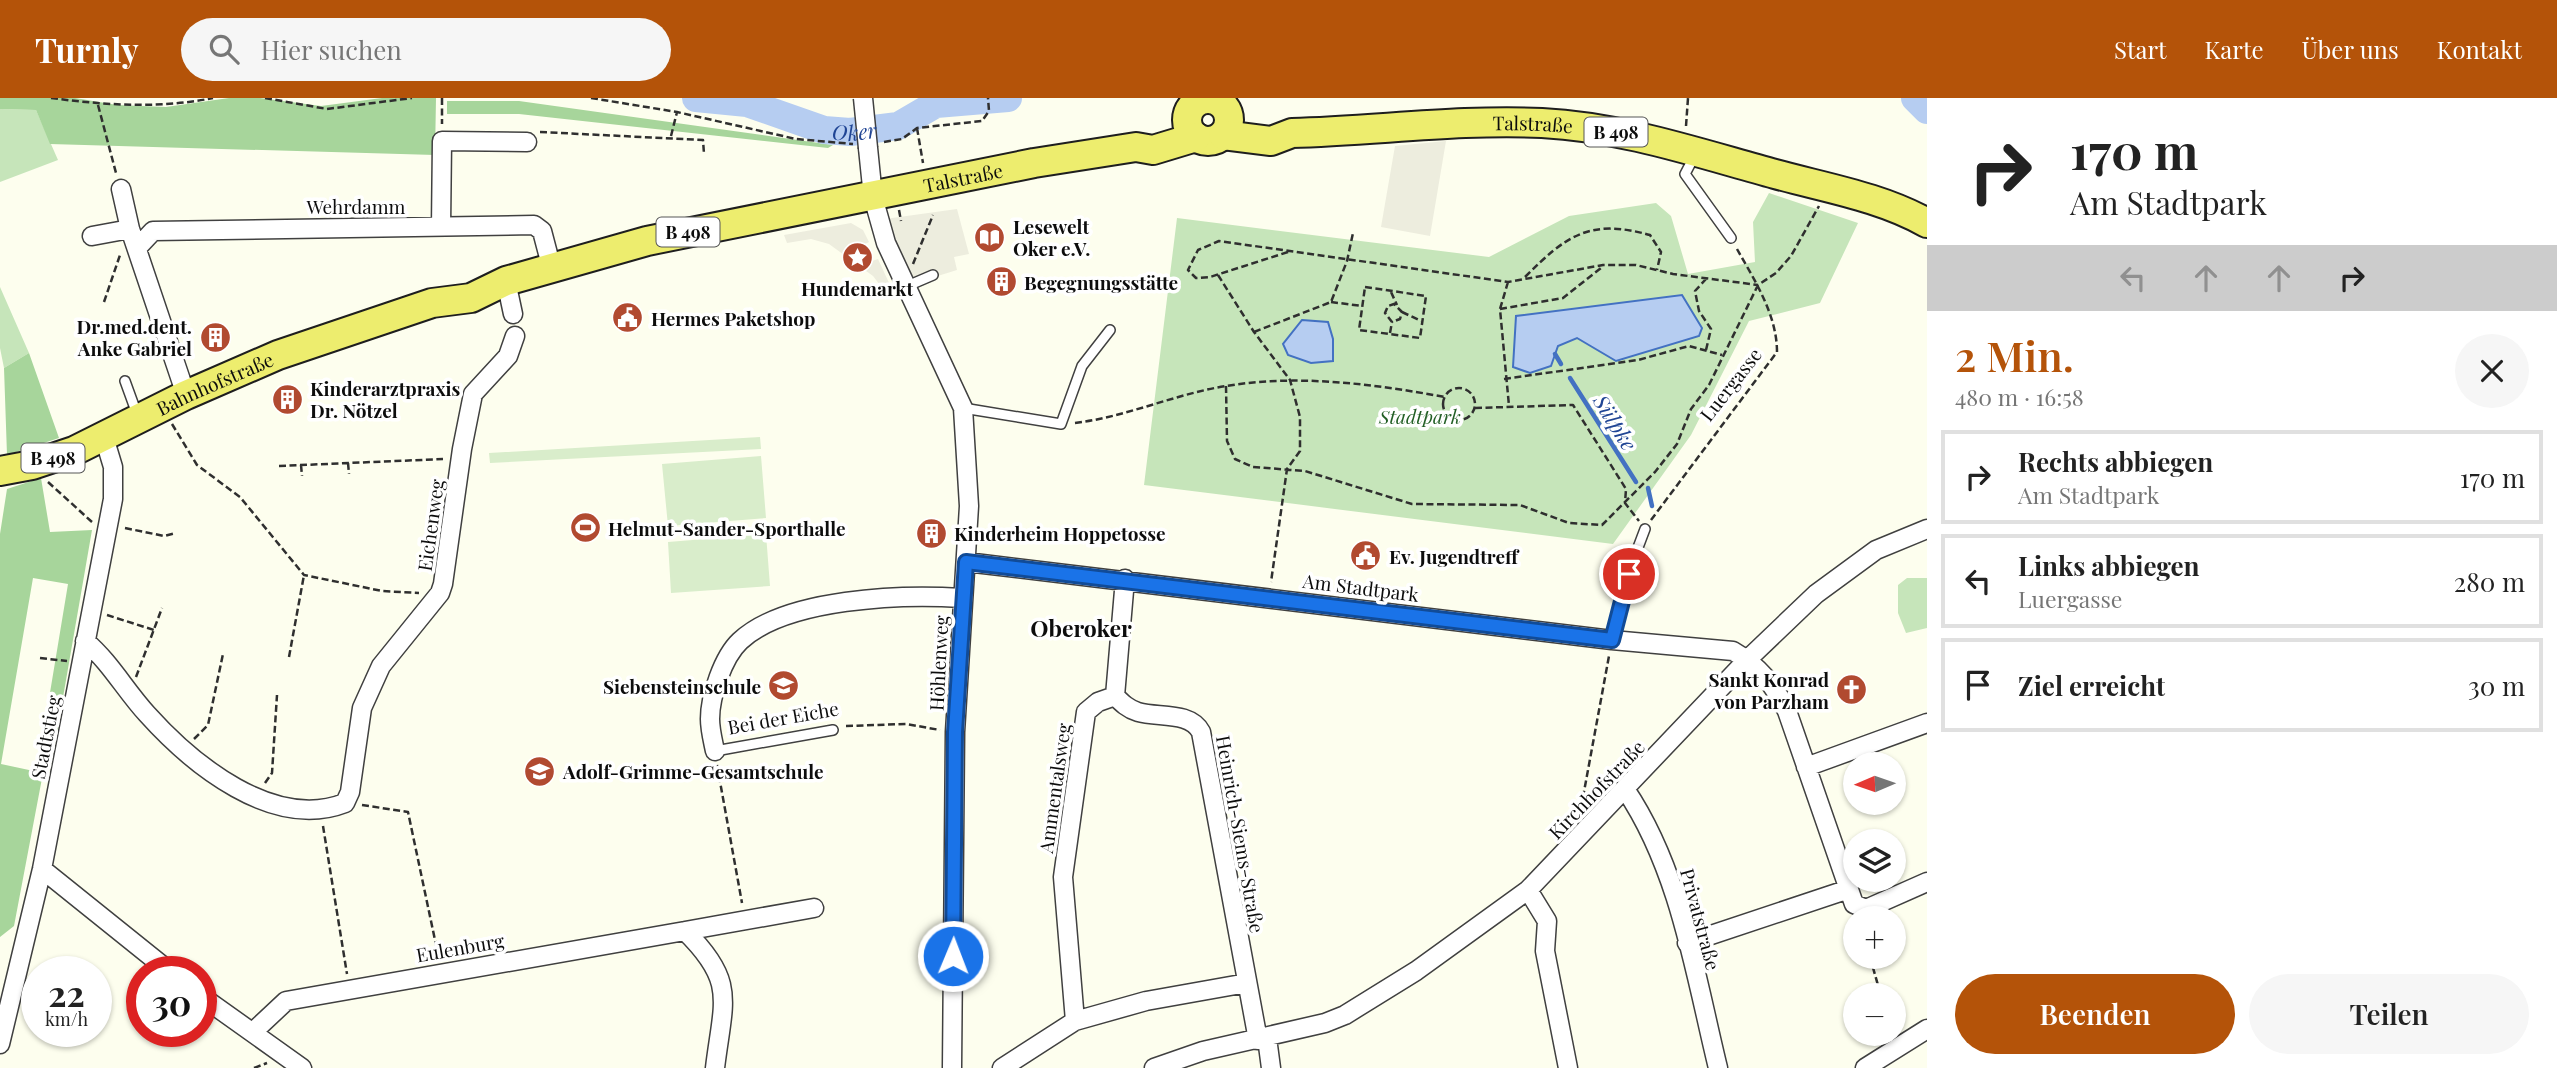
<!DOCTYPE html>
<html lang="de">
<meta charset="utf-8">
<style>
body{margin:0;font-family:"Playfair Display",serif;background:#f6f6f6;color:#222;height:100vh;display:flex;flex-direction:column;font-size:26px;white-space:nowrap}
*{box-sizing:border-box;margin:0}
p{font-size:23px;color:#767676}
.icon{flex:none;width:38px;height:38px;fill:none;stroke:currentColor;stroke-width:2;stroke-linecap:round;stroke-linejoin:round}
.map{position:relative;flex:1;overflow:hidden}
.sheet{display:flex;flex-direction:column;background:#fff;width:630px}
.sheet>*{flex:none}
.guide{background:#fff;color:#222;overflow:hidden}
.needle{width:46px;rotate:268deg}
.tools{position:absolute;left:1843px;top:654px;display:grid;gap:14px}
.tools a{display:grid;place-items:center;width:63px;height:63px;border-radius:50%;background:#fff;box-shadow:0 2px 5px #0004;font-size:35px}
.speed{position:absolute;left:21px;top:858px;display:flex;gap:14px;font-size:35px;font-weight:700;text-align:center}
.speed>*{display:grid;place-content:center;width:91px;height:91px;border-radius:50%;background:#fff;box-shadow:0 2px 5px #0004;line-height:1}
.speed small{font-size:18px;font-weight:400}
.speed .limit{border:10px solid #d22;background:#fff;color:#111}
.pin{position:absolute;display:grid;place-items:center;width:60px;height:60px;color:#fff;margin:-30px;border:4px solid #fff;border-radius:50%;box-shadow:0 2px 7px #0007}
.me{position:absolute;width:77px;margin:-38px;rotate:1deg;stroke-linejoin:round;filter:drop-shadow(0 0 5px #0008)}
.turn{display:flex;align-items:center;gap:24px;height:147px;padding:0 28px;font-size:32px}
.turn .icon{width:91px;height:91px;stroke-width:2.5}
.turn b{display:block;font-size:49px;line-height:60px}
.lanes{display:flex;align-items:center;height:66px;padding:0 28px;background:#0003;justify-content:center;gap:35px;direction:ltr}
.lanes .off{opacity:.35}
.round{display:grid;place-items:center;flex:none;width:74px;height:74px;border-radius:37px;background:#f6f6f6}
.summary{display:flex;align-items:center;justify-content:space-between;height:119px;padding:0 28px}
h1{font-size:42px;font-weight:600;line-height:52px;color:#b45309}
.cta{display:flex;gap:14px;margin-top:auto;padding:14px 28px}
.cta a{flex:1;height:80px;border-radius:42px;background:#b45309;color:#fff;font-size:28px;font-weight:600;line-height:80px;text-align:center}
.cta a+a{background:#f6f6f6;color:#222}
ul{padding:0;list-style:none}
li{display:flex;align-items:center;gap:21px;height:94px;margin:0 14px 10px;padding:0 14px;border:4px solid #e0e0e0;border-radius:0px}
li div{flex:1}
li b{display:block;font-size:26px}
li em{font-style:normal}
header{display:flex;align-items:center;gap:42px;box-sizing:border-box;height:98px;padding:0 35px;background:#b45309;color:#fff}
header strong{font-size:33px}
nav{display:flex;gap:38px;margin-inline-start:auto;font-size:24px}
.search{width:490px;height:63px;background:#f6f6f6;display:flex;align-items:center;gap:18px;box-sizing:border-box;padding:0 24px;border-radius:38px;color:#767676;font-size:26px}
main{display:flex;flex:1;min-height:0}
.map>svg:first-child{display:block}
</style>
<header>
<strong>Turnly</strong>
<div class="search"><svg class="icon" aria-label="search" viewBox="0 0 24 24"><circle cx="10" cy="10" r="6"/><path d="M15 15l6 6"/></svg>Hier suchen</div>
<nav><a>Start</a><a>Karte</a><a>Über uns</a><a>Kontakt</a></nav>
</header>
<main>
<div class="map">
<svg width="1927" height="970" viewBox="0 0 1927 970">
<rect width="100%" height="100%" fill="#fdfeee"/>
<!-- green -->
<path fill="#c6e5ba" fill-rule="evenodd" d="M 0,11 L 36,12 L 58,62 L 0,84 Z
M 1769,95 L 1858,125 L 1820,205 L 1749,223 L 1691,337 L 1613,446 L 1144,387 L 1177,120 L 1489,159 L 1569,118 L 1656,105 L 1671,118 L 1688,176 L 1755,164 L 1753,124 ZM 1682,197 L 1616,263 L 1578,240 L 1558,248 L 1551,268 L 1516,218 Z
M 0,189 L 29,255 L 4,270 L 0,250 Z
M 1907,480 L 1927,480 L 1927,530 L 1906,535 L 1898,515 L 1898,487 Z"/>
<!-- forest -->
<path fill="#a7d59b" d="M 0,0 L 75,0 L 117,7 L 166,9 L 229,0 L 260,0 L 321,8 L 382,0 L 436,0 L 435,57 L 50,46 L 36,12 L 0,11 Z
M 447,3 L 519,3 L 833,47 L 828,50 L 519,16 L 447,16 Z
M 29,255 L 59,340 L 7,357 L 4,270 Z
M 41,380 L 50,434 L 92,432 L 57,634 L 45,655 L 40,655 L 68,486 L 33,480 L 1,666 L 43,675 L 14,828 L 0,839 L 0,436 L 7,391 Z"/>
<!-- pitch -->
<path fill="#d9edcb" d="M 760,339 L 761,351 L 490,365 L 489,355 Z
M 761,358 L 766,420 L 668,428 L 662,366 Z
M 766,436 L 770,488 L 671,495 L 668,444 Z"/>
<!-- plaza -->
<path fill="#ededde" d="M 1446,43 L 1430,138 L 1381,129 L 1395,48 Z
M 957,111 L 969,156 L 954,159 L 957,172 L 912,186 L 885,121 Z
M 851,125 L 863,132 L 869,144 L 861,148 L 869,164 L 878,161 L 890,187 L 883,191 L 873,178 L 829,146 L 811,141 L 787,145 L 784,137 Z"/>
<!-- water -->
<path fill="#b6cdf1" stroke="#4371c2" stroke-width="2" d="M 1682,197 L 1702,230 L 1699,238 L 1616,263 L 1577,240 L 1558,248 L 1551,268 L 1530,275 L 1513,269 L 1516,218 Z
M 1302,222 L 1328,224 L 1333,241 L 1333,263 L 1311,265 L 1288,257 L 1283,246 Z"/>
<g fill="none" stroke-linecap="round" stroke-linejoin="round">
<!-- stream -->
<path stroke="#4371c2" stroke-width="4.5" d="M 1555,256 L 1561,266
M 1570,280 L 1636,384
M 1648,390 L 1652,408"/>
<!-- river -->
<g stroke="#b6cdf1" stroke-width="28">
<path id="s1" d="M 696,0 L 747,5 L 824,32 L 850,34 L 898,28 L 936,6 L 1008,0"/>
<path d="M 1915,0 L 1927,12"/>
</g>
<defs>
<path id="lane" d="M 1695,57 L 1685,76 L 1731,140
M 905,189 L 933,177
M 125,283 L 137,316
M 963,310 L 1061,326 L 1082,268 L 1110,232
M 1612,542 L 1628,476 L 1645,431
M 715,653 L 833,632"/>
<path id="street" d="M 868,50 L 873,99 L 886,145 L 963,310 L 969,408 L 955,634 L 952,970
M 121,91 L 130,131 L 186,297
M 441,129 L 442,43 L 527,44
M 92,138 L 130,131
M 137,150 L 153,133 L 534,127 L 542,133 L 552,171
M 506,183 L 513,216
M 966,464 L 1612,542 L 1733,553 C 1759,568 1774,587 1787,613 L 1854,806 L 1866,811 L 1927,784
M 85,543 C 110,564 125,592 147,616 C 192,666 273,733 345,705 L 350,694 L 362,610 L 381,568 L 440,495 L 443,486 L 462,351 L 473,296 L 508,258 L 515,238
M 1115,598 C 1122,605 1128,611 1138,614 C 1158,620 1190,613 1201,634 L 1258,942
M 715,653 C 713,643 710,632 710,621 C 710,598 723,559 740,543 C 786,500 902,496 962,500
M 1806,669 L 1927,625
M 1625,691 C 1680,772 1695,876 1718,970
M 42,771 L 169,873
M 1528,792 L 1547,823 L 1545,853 L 1568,970
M 685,833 L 814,810
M 1687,845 L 1849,791
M 201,898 L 302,970
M 1075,923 L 1146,903 L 1247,885
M 254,933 L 286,903 L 685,833 C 737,884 723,903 715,970
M 1267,940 L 1271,970
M 0,946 L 42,771 L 113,401 L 113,369 L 104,339
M 1002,970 L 1075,923 L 1063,779 L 1086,614 L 1098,604 L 1115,598 L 1125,481
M 1154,970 L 1203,953 L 1325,925 L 1345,917 L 1416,873 L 1528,792 L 1748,561 L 1816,496 L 1876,452 L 1927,431
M 1865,970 L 1927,931"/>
<path id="secondary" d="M 1223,0 L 1223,7
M 1199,3 L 1200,0"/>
<g id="primary">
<circle cx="1208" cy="22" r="21"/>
<path id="s2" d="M 1223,37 L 1271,43 L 1292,35 C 1375,33 1459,21 1542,25 C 1622,29 1698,55 1775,76 C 1826,90 1881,99 1927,125"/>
<path id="s3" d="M 0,373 L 32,367 L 74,353 L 186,297 L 278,257 L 432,205 L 471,200 L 506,183 L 647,143 L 1034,65 L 1136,49 L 1153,52 L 1196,39"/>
</g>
</defs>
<!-- lane casing -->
<use href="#lane" stroke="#404040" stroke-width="12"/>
<!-- street casing -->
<use href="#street" stroke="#404040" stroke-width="21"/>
<!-- secondary casing -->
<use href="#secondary" stroke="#2f2f2f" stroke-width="28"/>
<!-- primary casing -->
<use href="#primary" stroke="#1e1e1e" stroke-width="32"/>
<!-- path -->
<path stroke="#2f2f2f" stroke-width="2.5" stroke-dasharray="7 3.5" stroke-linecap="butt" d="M 51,0 C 105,7 159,11 213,0
M 265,0 L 327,11 L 412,0
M 442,0 L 442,26
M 591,0 L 677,14 L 796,41 L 853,46
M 98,7 L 116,75
M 1686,28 L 1688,0
M 917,30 L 923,65
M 540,34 L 703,42 L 704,56
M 671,38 L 677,14
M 884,44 L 902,41 L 917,30 L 982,23 L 989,13 L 988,0
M 899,112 L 901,123
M 1288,154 L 1210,179 L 1196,180 L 1188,172 L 1198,152 L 1219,143 L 1508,184 L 1603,167 L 1636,167 L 1673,176 L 1758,187
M 913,166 L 933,117
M 1218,177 L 1254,234 L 1290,282 L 1300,319 L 1300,353 L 1287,371 L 1271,484
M 1525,179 C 1566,138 1589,120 1650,137 L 1661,154 L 1657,172
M 1508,184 L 1500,211 L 1509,308
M 1365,189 L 1426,198 L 1420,240 L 1359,232 Z
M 1391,194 L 1397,207
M 104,204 L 120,157
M 1331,204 L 1362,208
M 1500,211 L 1563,200 L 1601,170
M 1402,214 L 1421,223
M 1254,234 L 1331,204 L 1347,163 L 1353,135
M 1390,235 L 1392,224 L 1385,215 L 1388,208 L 1394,206 L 1402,214 L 1400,221 L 1392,224
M 1706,252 L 1711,231 L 1699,213 L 1695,193 L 1706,181
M 1504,281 L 1638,262 L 1689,248 L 1722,257
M 1226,288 L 1227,343 L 1235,361 L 1253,369 L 1305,373 L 1412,406 L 1520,407 L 1569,425 L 1602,427 L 1655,374 L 1677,346 L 1691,311 L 1709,287 L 1758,187 L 1776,175 L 1791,158 L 1819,108
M1443 306a16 16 0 1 1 32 0a16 16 0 1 1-32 0Z
M 1475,310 L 1573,307 L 1626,391 L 1625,405 L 1639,423
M 1075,325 C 1126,319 1175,296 1226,288 C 1299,276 1373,286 1445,299
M 172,326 L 197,367 L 240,399 L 304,477 L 382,493 L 419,495
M 348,365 L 349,376
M 301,367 L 302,378
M 279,368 L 443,361
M 48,384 L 92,424
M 1651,422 L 1777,254 C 1777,217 1755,183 1737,151
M 125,430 L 164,438 L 176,435
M 107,517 L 154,532
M 289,559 L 304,477
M 40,560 L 67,563
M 136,579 L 162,510
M 846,628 L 906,626 L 940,632
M 194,641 L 208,627 L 223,556
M 717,667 L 742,805
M 265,685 L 272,675 L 277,597
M 362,707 L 408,714 L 439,861
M 1581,710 L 1609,558
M 323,728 L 347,876
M 1870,859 L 1881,898
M 254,970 L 267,965"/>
<!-- lane -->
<use href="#lane" stroke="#fff" stroke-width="9"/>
<!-- street -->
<use href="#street" stroke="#fff" stroke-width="18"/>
<!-- secondary -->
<use href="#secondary" stroke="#eef8ae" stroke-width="24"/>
<!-- primary -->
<use href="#primary" stroke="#eded6e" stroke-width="28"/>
<defs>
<path id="street-bridge" d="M 863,0 L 868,50"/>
</defs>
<!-- street-bridge casing -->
<use href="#street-bridge" stroke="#404040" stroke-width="21" stroke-linecap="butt"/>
<!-- street-bridge -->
<use href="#street-bridge" stroke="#fff" stroke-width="18"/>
</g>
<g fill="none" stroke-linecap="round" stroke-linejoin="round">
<defs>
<path id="route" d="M 953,858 L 955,634 L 966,464 L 1612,542 L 1629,476"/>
</defs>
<!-- route casing -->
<use href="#route" stroke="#114b97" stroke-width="18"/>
<!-- route -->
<use href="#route" stroke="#1a73e8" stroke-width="12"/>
</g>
<!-- icons -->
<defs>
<symbol id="library-disc" viewBox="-11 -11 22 22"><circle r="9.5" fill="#b14a30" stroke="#fff"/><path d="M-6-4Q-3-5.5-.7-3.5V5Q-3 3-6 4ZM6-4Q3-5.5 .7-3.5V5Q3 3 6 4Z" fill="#fff"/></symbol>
<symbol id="sight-disc" viewBox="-11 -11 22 22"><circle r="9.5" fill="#b14a30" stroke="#fff"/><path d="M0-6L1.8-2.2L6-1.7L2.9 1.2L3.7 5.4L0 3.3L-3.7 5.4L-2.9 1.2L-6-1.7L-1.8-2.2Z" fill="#fff"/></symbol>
<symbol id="building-disc" viewBox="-11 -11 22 22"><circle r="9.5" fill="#b14a30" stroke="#fff"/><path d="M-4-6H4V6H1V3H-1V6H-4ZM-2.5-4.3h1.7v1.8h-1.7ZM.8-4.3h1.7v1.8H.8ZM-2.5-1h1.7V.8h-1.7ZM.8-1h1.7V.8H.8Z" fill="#fff"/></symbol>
<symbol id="civic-disc" viewBox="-11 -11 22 22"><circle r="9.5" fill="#b14a30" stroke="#fff"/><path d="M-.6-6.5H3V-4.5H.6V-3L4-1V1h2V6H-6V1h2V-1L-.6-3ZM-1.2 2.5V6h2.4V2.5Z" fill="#fff"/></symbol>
<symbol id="stadium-disc" viewBox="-11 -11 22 22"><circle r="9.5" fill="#b14a30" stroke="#fff"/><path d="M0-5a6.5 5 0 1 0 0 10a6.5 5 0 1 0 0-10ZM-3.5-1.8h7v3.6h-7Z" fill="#fff"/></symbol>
<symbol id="school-disc" viewBox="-11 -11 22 22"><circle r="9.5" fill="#b14a30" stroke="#fff"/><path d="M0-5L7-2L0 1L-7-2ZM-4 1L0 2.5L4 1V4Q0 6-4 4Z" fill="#fff"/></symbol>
<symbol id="church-disc" viewBox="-11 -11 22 22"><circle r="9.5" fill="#b14a30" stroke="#fff"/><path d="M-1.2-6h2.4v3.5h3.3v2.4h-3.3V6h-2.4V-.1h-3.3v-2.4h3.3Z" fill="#fff"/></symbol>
</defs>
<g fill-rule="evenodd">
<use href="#library-disc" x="972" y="122" width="35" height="35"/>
<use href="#sight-disc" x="840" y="142" width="35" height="35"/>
<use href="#building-disc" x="984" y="166" width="35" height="35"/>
<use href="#civic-disc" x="610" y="202" width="35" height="35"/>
<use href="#building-disc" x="198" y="222" width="35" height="35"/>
<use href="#building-disc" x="270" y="284" width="35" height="35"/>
<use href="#stadium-disc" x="568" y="412" width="35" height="35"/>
<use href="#building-disc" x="914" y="418" width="35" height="35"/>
<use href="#civic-disc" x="1348" y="440" width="35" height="35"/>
<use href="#school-disc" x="766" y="570" width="35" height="35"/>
<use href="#church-disc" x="1834" y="574" width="35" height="35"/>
<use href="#school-disc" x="522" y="656" width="35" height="35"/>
</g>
<g text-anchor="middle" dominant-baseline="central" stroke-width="7" stroke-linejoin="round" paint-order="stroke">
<!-- shield labels -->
<g fill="#fff" stroke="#565656" stroke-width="2">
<rect x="1584.5" y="19.5" width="63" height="29" rx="5"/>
<rect x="656.5" y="119.5" width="63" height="29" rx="5"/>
<rect x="21.5" y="345.5" width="63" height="29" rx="5"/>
</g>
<g font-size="18" font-weight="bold" fill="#0d0d0d">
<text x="1616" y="34">B 498</text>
<text x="688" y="134">B 498</text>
<text x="53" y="360">B 498</text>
</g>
<!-- street labels -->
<g font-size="19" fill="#0d0d0d" stroke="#fff">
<text stroke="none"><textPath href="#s2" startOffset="312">Talstraße</textPath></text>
<text stroke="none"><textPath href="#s3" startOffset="1012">Talstraße</textPath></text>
<text x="356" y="108">Wehrdamm</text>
<text stroke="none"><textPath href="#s3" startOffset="233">Bahnhofstraße</textPath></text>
<text transform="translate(1730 286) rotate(-52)">Luergasse</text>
<text transform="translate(430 427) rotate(-82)">Eichenweg</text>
<text transform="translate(1361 489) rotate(7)">Am Stadtpark</text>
<text transform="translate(938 565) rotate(-87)">Höhlenweg</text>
<text transform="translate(783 619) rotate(-10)">Bei der Eiche</text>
<text transform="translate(45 639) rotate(-79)">Stadtstieg</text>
<text transform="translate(1054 690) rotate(-82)">Ammentalsweg</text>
<text transform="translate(1596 691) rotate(-46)">Kirchhofstraße</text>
<text transform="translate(1241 736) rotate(80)">Heinrich-Siems-Straße</text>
<text transform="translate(1701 821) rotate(75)">Privatstraße</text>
<text transform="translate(460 849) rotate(-10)">Eulenburg</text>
</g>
<!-- poi labels -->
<g font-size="19" font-weight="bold" fill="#0d0d0d" stroke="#fff" text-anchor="start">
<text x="1013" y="128">Lesewelt<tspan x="1013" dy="22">Oker e.V.</tspan></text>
<text x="1024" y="184">Begegnungsstätte</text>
<text x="857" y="190" text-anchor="middle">Hundemarkt</text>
<text x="651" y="220">Hermes Paketshop</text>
<text x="192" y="228" text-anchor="end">Dr.med.dent.<tspan x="192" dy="22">Anke Gabriel</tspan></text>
<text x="310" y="290">Kinderarztpraxis<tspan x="310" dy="22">Dr. Nötzel</tspan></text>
<text x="608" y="430">Helmut-Sander-Sporthalle</text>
<text x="954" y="435">Kinderheim Hoppetosse</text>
<text x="1389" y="458">Ev. Jugendtreff</text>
<text x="1829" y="581" text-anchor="end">Sankt Konrad<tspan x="1829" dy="22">von Parzham</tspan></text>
<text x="761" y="588" text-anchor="end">Siebensteinschule</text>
<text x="563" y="673">Adolf-Grimme-Gesamtschule</text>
</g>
<!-- park labels -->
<g font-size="19" font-style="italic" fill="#225f25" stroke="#fff">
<text x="1420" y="318">Stadtpark</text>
</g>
<!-- water labels -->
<g font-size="21" font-style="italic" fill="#204594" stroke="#fff">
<text stroke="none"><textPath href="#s1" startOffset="163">Oker</textPath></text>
<text transform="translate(1616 324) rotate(58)">Sülpke</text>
</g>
<!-- quarter labels -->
<g font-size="23" font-weight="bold" fill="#0d0d0d" stroke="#fff">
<text x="1081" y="529">Oberoker</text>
</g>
</g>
</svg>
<div class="tools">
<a><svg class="needle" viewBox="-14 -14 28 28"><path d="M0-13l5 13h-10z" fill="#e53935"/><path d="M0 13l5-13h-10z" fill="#767676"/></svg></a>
<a><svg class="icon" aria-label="layers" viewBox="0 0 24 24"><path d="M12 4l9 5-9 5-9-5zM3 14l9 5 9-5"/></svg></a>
<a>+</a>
<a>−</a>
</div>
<div class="speed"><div>22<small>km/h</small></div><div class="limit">30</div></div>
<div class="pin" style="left:1629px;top:476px;background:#d93025"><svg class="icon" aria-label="arrive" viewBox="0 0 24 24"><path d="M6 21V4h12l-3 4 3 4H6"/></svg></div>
<svg class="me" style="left:953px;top:858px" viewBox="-20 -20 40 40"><circle r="17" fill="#1a73e8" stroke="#fff" stroke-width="3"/><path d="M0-11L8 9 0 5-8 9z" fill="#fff"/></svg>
</div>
<section class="sheet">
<div class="guide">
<div class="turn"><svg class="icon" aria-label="right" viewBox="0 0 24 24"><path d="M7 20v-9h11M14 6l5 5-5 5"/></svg><div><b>170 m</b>Am Stadtpark</div></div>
<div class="lanes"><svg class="icon off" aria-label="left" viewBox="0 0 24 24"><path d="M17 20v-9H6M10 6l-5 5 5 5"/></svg><svg class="icon off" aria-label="ahead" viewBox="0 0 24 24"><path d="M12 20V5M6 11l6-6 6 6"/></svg><svg class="icon off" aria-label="ahead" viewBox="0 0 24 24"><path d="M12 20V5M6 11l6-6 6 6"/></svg><svg class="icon" aria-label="right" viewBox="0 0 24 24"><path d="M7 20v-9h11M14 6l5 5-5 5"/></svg></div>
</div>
<div class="summary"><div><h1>2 Min.</h1><p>480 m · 16:58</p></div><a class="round"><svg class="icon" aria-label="close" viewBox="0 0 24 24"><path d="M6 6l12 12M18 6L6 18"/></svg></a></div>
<ul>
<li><svg class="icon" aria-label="right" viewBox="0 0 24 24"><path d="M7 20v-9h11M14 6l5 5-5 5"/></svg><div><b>Rechts abbiegen</b><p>Am Stadtpark</p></div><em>170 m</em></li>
<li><svg class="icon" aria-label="left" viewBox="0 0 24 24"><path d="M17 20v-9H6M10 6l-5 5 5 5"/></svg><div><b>Links abbiegen</b><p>Luergasse</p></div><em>280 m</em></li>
<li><svg class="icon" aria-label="arrive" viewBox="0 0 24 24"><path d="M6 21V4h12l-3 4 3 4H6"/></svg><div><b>Ziel erreicht</b></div><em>30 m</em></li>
</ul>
<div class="cta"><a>Beenden</a><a>Teilen</a></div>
</section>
</main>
